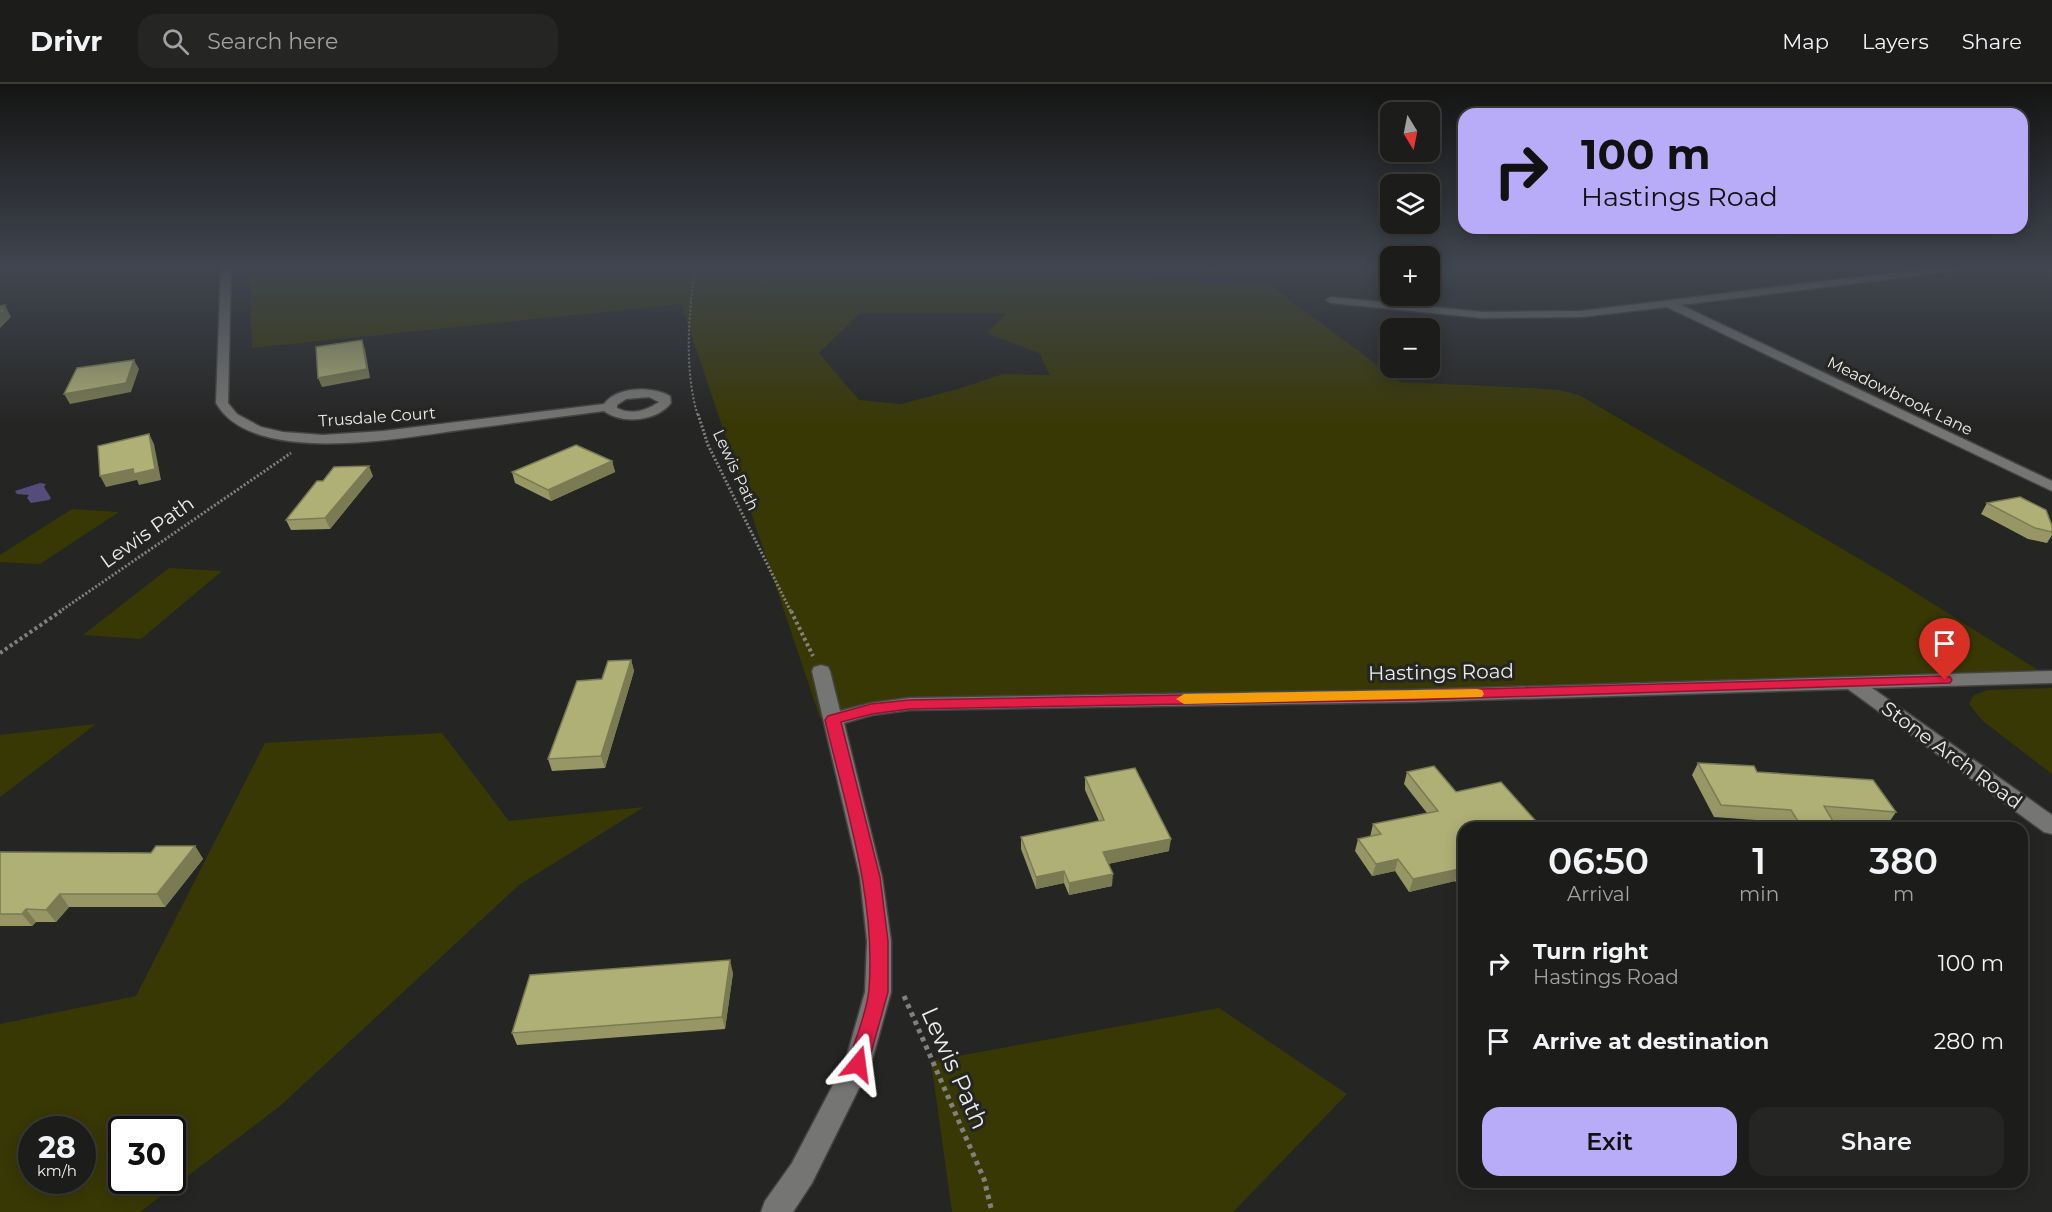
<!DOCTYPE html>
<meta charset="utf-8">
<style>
body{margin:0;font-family:Montserrat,sans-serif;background:#252523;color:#f1f3f6;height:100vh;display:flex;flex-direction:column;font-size:22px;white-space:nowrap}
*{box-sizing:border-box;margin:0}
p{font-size:20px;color:#a0a1a2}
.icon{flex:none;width:33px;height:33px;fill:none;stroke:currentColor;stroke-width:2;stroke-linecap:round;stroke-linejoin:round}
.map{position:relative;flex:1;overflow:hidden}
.details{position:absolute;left:1458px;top:738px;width:570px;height:366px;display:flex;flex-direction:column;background:#1c1c1a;border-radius:18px;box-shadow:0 3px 15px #0003,0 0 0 2px #3a3a39}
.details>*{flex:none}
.top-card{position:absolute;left:1458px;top:24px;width:570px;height:126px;border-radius:18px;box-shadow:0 3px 15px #0003,0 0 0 2px #3a3a39;background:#b8abf7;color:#111;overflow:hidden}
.needle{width:39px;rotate:170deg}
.fabs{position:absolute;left:1380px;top:18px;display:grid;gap:12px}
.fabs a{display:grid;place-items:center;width:60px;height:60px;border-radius:12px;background:#1c1c1a;box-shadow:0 3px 15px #0003,0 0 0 2px #3a3a39;font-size:30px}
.speed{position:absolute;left:18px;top:1032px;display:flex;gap:12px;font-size:30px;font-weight:700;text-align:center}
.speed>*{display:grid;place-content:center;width:78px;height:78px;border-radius:50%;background:#1c1c1a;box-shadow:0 3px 15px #0003,0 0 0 2px #3a3a39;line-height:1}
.speed small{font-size:15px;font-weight:400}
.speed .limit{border:3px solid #111;border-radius:9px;background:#fff;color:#111}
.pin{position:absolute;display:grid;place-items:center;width:51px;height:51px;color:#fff;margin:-62px -26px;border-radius:50% 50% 50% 0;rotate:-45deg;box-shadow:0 0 6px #0007}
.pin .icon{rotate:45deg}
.me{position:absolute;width:66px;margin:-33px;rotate:16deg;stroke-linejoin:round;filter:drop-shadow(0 0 4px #0008)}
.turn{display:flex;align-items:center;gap:21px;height:126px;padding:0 24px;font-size:27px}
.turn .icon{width:78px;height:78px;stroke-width:2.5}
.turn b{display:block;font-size:42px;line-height:51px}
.eta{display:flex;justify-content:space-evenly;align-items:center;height:102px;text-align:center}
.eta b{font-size:36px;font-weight:600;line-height:42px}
.button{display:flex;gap:12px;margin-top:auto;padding:12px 24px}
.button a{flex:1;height:69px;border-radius:18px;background:#b8abf7;color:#111;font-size:24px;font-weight:600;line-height:69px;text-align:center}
.button a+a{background:#252523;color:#f1f3f6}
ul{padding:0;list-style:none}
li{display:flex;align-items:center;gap:18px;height:78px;padding:0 24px}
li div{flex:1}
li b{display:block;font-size:22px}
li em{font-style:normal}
header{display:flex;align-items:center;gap:36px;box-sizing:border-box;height:84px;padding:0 30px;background:#1c1c1a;border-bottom:2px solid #3a3a39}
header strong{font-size:28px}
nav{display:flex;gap:33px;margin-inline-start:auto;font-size:21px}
.search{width:420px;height:54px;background:#252523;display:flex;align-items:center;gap:15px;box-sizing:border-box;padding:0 21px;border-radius:18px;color:#a0a1a2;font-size:22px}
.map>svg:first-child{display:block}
</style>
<header>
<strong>Drivr</strong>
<div class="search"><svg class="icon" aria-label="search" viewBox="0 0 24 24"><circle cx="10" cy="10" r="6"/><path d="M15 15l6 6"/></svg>Search here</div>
<nav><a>Map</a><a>Layers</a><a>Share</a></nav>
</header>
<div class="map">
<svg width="2052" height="1128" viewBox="0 0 2052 1128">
<rect width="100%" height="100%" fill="#252523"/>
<!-- green -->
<path fill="#383805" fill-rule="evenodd" d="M 249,182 L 738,182 L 739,185 L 814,182 L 1099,182 L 1147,195 L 1273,203 L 1400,298 L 1531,304 L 1560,306 L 1579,311 L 1892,494 L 2049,593 L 871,625 L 820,634 L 681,220 L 252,264 ZM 860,229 L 1006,229 L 987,249 L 1039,269 L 1050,291 L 1003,290 L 961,304 L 901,320 L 859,316 L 819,269 Z
M 72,425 L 119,428 L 40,480 L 0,478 L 0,471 Z
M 169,484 L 222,487 L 141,555 L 83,551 Z
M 2052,604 L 2052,690 L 1983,637 L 1969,620 L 1974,611 L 1988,606 Z
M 96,640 L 0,713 L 0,651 Z
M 442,649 L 509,737 L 644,723 L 519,801 L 280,1022 L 140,1128 L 0,1128 L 0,940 L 136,912 L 265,659 ZM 32,1046 L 82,1046 L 82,1096 L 32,1096 ZM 122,1046 L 172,1046 L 172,1096 L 122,1096 Z
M 1219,924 L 1347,1010 L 1233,1128 L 952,1128 L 931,977 Z"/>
<!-- water -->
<path fill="#554c7c" d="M 40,399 L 46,400 L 44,403 L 51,414 L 49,416 L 31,419 L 27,414 L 29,411 L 17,410 L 15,407 Z"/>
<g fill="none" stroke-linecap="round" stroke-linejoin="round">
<defs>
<path id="minor" d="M 221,182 L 231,182 L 228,319 L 237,330 L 261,343 L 283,348 L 323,351 L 383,347 L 604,320 C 617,302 652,302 670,312 L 671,319 C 657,337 623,341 604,327 C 559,333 513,339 468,345 C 406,353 253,384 216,319 ZM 649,313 L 659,318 C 646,327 631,331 617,324 L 617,321 L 626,315 Z
M 1948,182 L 1974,182 L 1969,185 L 1681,221 L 2052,397 L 2052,407 L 1667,223 L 1581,233 L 1482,234 L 1331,219 L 1326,216 L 1331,213 L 1482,228 L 1581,227 Z
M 2038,182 L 2052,182 L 2052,188 Z
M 821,581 L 828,583 L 830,587 L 840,627 L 871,619 L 909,614 L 1411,606 L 2052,587 L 2052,599 L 1872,604 L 2052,731 L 2052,750 L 2044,748 L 1848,605 L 1411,618 L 909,626 L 872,631 L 844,639 L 882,793 L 891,857 L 891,908 L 871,980 L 812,1099 L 793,1128 L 761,1128 L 765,1117 L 792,1079 L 845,978 L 865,908 L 867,857 L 860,793 L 812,587 L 814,583 Z"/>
</defs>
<!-- minor casing -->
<use href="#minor" stroke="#434341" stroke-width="3"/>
<!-- path-far3 -->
<path stroke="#80807e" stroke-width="2" stroke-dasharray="2 2" stroke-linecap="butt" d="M 696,182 C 688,227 684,288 698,332"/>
<!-- path-far2 -->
<path stroke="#80807e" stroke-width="3" stroke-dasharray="2 2" stroke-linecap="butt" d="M 698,330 L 708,361 L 791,528
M 59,528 L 291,369"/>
<!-- path-far1 -->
<path stroke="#80807e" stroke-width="4" stroke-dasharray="3 3" stroke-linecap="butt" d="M 791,527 L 813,572
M 0,569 L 61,527"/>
<!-- path -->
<path stroke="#80807e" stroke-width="5" stroke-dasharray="4.5 4.5" stroke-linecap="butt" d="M 904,912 L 984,1095 L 992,1128"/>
<!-- minor -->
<use href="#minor" fill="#757673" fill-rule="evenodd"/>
</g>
<!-- wall -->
<path fill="#969765" d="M 612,377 L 615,388 L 551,417 L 515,399 L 512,388 Z
M 373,392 L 330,445 L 291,446 L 286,436 L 323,397 Z
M 1987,419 L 2052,442 L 2052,451 L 2047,459 L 2028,455 L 1981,430 Z
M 631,576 L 634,587 L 605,684 L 552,687 L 548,675 L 602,595 Z
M 1698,679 L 1757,688 L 1896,728 L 1888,740 L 1832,736 L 1837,744 L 1787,744 L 1784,738 L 1714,733 L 1692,691 Z
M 1407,688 L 1464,744 L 1464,809 L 1455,797 L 1409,808 L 1395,787 L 1372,792 L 1355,767 L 1358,755 L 1370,753 L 1373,740 L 1427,729 L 1404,700 Z
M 1085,693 L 1169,767 L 1108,780 L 1112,802 L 1069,811 L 1064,799 L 1036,805 L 1021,765 L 1021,753 L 1099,737 L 1085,706 Z
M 195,762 L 203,775 L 165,823 L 69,823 L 56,838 L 36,838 L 32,842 L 0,842 L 0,768 L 151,769 Z
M 733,889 L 725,945 L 517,961 L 512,949 Z"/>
<!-- shaded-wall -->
<path fill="#7a7b53" d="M 1211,182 L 1233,182 L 1233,183 L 1211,188 Z
M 5,221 L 11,233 L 0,244 L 0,231 L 1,225 Z
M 362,256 L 365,265 L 370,294 L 322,303 L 318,294 Z
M 134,276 L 139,285 L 131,308 L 70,320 L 64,310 Z
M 149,350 L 154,360 L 161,396 L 139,401 L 137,396 L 106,403 L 100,392 Z
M 612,377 L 615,388 L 551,417 L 548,406 Z
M 369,382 L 373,392 L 330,445 L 325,434 Z
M 631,576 L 634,587 L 605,684 L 601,672 Z
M 1171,755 L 1169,767 L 1102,781 L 1103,768 Z
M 195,762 L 203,775 L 165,823 L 157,810 Z
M 1398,775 L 1395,787 L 1372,792 L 1376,780 Z
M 1459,785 L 1455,797 L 1409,808 L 1413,795 Z
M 1064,787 L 1064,799 L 1036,805 L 1036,793 Z
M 1113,790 L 1112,802 L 1069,811 L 1069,799 Z
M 60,810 L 69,823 L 56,838 L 46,826 Z
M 26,825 L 36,838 L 32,842 L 22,830 Z
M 730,876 L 733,889 L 725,945 L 722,933 Z"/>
<!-- building -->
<path fill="#aeb076" stroke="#7a7b53" stroke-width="1.5" d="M 5,221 L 1,225 L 6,225 L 0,231 L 0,222 Z
M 362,256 L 367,285 L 318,294 L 316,263 Z
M 134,276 L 126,299 L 64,310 L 77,284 Z
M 149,350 L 155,385 L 134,390 L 133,385 L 100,392 L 98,362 Z
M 576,361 L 612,377 L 548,406 L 512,388 Z
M 369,382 L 325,434 L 286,436 L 317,397 L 323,397 L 334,383 Z
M 2020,413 L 2046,426 L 2052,442 L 2052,448 L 2035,444 L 1987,419 Z
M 631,576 L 601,672 L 548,675 L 577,597 L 602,595 L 608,577 Z
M 1698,679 L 1754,682 L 1757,688 L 1873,696 L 1896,728 L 1824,722 L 1837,744 L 1801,742 L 1791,726 L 1721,721 Z
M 1434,682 L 1456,708 L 1501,698 L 1542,744 L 1464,744 L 1464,791 L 1459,785 L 1413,795 L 1398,775 L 1376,780 L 1358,755 L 1381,750 L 1373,740 L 1438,727 L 1407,688 Z
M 1135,684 L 1171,755 L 1103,768 L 1113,790 L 1069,799 L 1064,787 L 1036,793 L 1021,753 L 1104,736 L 1085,693 Z
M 156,762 L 195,762 L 157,810 L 60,810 L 46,826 L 26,825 L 22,830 L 0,830 L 0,768 L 151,769 Z
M 730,876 L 722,933 L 512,949 L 530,891 Z"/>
<!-- sky -->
<linearGradient id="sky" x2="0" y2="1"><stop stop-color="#141413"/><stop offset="0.54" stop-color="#404650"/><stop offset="1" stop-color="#404650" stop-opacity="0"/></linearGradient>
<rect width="2052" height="340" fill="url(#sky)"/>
<!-- route -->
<path fill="#e11d48" stroke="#92132f" stroke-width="1.5" d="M 1945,592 L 1950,593 L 1952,596 L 1950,599 L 1411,616 L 909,625 L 872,630 L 841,638 L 880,793 L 888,857 L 888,908 L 868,980 L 865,987 L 858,989 L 851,987 L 848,980 C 854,957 867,930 869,905 C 876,814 846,724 825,636 L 828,632 L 871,620 L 909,616 L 1411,607 Z"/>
<!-- slow -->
<path fill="#f59e0b" d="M 1477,605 L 1482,606 L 1484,610 L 1482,613 L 1184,620 L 1176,615 L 1184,610 Z"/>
<g text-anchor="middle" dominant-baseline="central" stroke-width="6" stroke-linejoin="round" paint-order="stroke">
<!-- far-street labels -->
<g font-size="16" fill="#ebebe9" stroke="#252523">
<text transform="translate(1900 312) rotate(26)">Meadowbrook Lane</text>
<text transform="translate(377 333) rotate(-4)">Trusdale Court</text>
<text transform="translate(736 386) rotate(65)">Lewis Path</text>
</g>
<!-- street labels -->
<g font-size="20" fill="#ebebe9" stroke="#252523">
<text transform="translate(147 448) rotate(-35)">Lewis Path</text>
<text transform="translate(1441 588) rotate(-1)">Hastings Road</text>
<text transform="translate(1952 671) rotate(36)">Stone Arch Road</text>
</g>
<!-- near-street labels -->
<g font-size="24" fill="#ebebe9" stroke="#252523">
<text transform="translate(955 984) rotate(66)">Lewis Path</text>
</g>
</g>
</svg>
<div class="fabs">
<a><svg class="needle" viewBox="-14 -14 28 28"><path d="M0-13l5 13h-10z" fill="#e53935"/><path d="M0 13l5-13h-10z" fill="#a0a1a2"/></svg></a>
<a><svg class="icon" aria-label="layers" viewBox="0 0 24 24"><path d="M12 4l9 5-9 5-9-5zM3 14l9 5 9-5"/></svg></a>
<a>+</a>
<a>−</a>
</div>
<div class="speed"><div>28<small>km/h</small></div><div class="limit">30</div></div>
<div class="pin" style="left:1945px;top:596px;background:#d93025"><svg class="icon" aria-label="arrive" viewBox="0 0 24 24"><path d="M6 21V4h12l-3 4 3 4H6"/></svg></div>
<svg class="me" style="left:858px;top:980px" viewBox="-20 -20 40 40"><path d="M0-17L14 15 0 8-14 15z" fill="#e11d48" stroke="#fff" stroke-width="4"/></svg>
<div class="top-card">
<div class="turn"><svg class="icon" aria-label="right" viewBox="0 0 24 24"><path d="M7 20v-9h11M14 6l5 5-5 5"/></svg><div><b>100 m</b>Hastings Road</div></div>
</div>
<section class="details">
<div class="eta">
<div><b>06:50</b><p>Arrival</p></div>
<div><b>1</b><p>min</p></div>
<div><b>380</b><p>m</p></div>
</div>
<ul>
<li><svg class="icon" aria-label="right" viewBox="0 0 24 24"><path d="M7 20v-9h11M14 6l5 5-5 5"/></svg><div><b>Turn right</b><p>Hastings Road</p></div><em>100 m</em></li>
<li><svg class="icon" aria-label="arrive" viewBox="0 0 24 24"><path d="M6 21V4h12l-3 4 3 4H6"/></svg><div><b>Arrive at destination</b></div><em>280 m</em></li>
</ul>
<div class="button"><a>Exit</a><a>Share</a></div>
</section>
</div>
